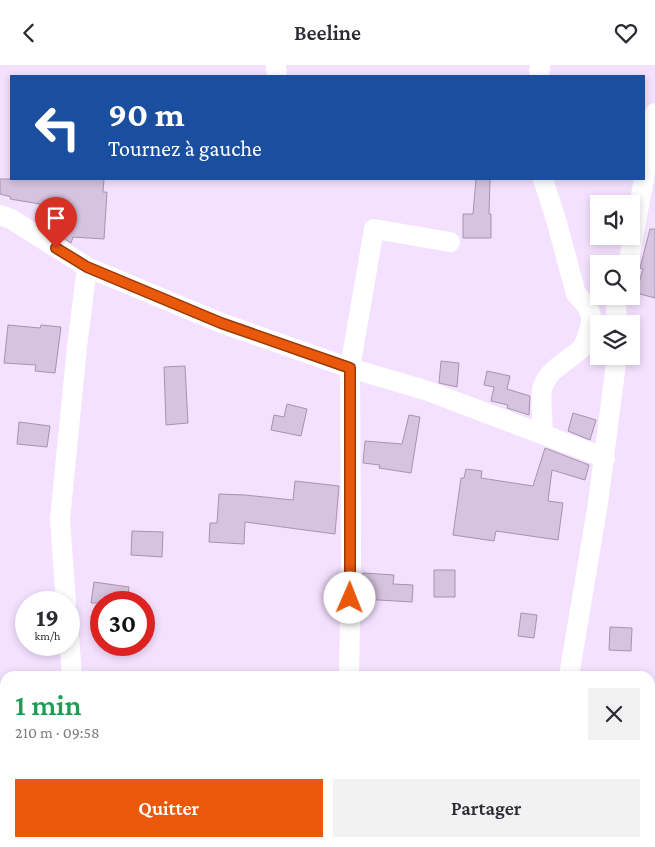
<!DOCTYPE html>
<html lang="fr">
<meta charset="utf-8">
<style>
body{margin:0;font-family:"Crimson Pro",serif;background:#f2f2f3;color:#2b2b33;height:100vh;display:flex;flex-direction:column;font-size:19px;white-space:nowrap}
*{box-sizing:border-box;margin:0}
p{font-size:16px;color:#7c7c81}
.icon{flex:none;width:28px;height:28px;fill:none;stroke:currentColor;stroke-width:2;stroke-linecap:round;stroke-linejoin:round}
.map{position:relative;flex:1;overflow:hidden}
.side{position:absolute;left:0px;top:606px;width:655px;height:176px;display:flex;flex-direction:column;background:#fff;border-radius:15px 15px 0 0;box-shadow:0 2px 8px #0003}
.side>*{flex:none}
.guide{position:absolute;left:10px;top:10px;width:635px;height:105px;border-radius:0px;box-shadow:0 2px 8px #0003;background:#1a4fa0;color:#fff;overflow:hidden}
.buttons{position:absolute;left:590px;top:130px;display:grid;gap:10px}
.buttons a{display:grid;place-items:center;width:50px;height:50px;border-radius:0px;background:#fff;box-shadow:0 2px 8px #0003;font-size:25px}
.speed{position:absolute;left:15px;top:526px;display:flex;gap:10px;font-size:25px;font-weight:700;text-align:center}
.speed>*{display:grid;place-content:center;width:65px;height:65px;border-radius:50%;background:#fff;box-shadow:0 2px 8px #0003;line-height:1}
.speed small{font-size:12px;font-weight:400}
.speed .limit{border:8px solid #d22;background:#fff;color:#111}
.pin{position:absolute;display:grid;place-items:center;width:42px;height:42px;color:#fff;margin:-51px -21px;border-radius:50% 50% 50% 0;rotate:-45deg;box-shadow:0 0 5px #0007}
.pin .icon{rotate:45deg}
.me{position:absolute;width:55px;margin:-28px;rotate:1deg;stroke-linejoin:round;filter:drop-shadow(0 0 4px #0008)}
.turn{display:flex;align-items:center;gap:18px;height:105px;padding:0 15px;font-size:22px}
.turn .icon{width:65px;height:65px;stroke-width:2.5}
.turn b{display:block;font-size:35px;line-height:42px}
.round{display:grid;place-items:center;flex:none;width:52px;height:52px;border-radius:0px;background:#f2f2f3}
.overview{display:flex;align-items:center;justify-content:space-between;height:85px;padding:0 15px}
h1{font-size:30px;font-weight:600;line-height:38px;color:#1e9e55}
.primary-button{display:flex;gap:10px;margin-top:auto;padding:10px 15px}
.primary-button a{flex:1;height:58px;border-radius:0px;background:#ea580c;color:#fff;font-size:20px;font-weight:600;line-height:58px;text-align:center}
.primary-button a+a{background:#f2f2f3;color:#2b2b33}
header{display:flex;justify-content:space-between;align-items:center;height:65px;padding:0 15px;background:#fff;font-size:22px;font-weight:600}
.map>svg:first-child{display:block}
</style>
<header><svg class="icon" aria-label="back" viewBox="0 0 24 24"><path d="M15 5l-7 7 7 7"/></svg>Beeline<svg class="icon" aria-label="heart" viewBox="0 0 24 24"><path d="M12 20l-8-8c-3-5 5-10 8-4 3-6 11-1 8 4z"/></svg></header>
<div class="map">
<svg width="655" height="782" viewBox="0 0 655 782">
<rect width="100%" height="100%" fill="#f4e1ff"/>
<!-- building -->
<path fill="#d5c3df" stroke="#a694af" d="M 0,114 L 104,114 L 103,127 L 107,127 L 104,174 L 73,172 L 71,178 L 57,169 L 61,155 L 38,149 L 40,139 L 10,134 L 11,132 L 0,129 Z
M 476,114 L 490,114 L 489,149 L 491,149 L 491,173 L 463,173 L 463,149 L 473,149 Z
M 650,164 L 655,164 L 655,233 L 636,228 L 643,204 L 640,203 Z
M 8,260 L 40,263 L 41,260 L 61,262 L 55,308 L 35,306 L 36,300 L 4,298 Z
M 441,296 L 459,298 L 457,322 L 439,318 Z
M 185,301 L 188,358 L 166,360 L 164,302 Z
M 487,306 L 510,311 L 507,324 L 530,331 L 529,350 L 507,343 L 508,340 L 491,336 L 494,322 L 484,320 Z
M 287,339 L 307,344 L 301,371 L 271,365 L 274,350 L 284,352 Z
M 573,348 L 596,355 L 590,375 L 568,366 Z
M 409,350 L 420,352 L 411,408 L 379,403 L 380,400 L 363,398 L 365,376 L 402,379 Z
M 19,357 L 50,361 L 47,382 L 17,379 Z
M 545,383 L 589,400 L 585,415 L 552,405 L 548,436 L 563,438 L 558,475 L 496,466 L 494,476 L 453,470 L 461,413 L 464,413 L 466,404 L 482,406 L 481,413 L 533,421 Z
M 295,416 L 339,421 L 335,469 L 245,457 L 244,479 L 209,477 L 210,458 L 217,458 L 219,429 L 245,430 L 293,435 Z
M 132,466 L 163,467 L 162,492 L 131,490 Z
M 434,505 L 455,505 L 455,532 L 434,532 Z
M 363,508 L 394,510 L 393,519 L 413,520 L 412,537 L 362,534 Z
M 94,517 L 129,522 L 127,538 L 91,538 Z
M 521,548 L 537,550 L 534,573 L 518,571 Z
M 610,562 L 632,563 L 631,586 L 609,585 Z"/>
<g fill="none" stroke-linecap="round" stroke-linejoin="round">
<!-- minor -->
<path stroke="#fff" stroke-width="20" d="M 276,0 L 277,11
M 539,11 L 540,0
M 644,113 L 655,48
M 0,150 L 11,154 L 87,202 L 221,258 L 350,303 L 428,326 L 605,393
M 628,199 L 644,114
M 617,259 L 616,238 L 618,231
M 543,368 C 543,359 540,333 542,325 C 546,305 568,296 581,284 C 585,280 587,271 589,266 C 595,249 588,241 576,229 L 557,158 L 543,114
M 66,538 L 60,454 L 77,282 L 87,202
M 69,571 L 72,611
M 349,611 L 351,494 L 350,303 L 374,164 L 450,177
M 569,611 L 598,438 L 617,291
M 72,782 L 72,778
M 346,782 L 346,778
M 549,782 L 549,778"/>
</g>
<g fill="none" stroke-linecap="round" stroke-linejoin="round">
<defs>
<path id="route" d="M 56,183 L 87,202 L 221,258 L 350,303 L 350,533"/>
</defs>
<!-- route casing -->
<use href="#route" stroke="#983908" stroke-width="12"/>
<!-- route -->
<use href="#route" stroke="#ea580c" stroke-width="9"/>
</g>
</svg>
<div class="buttons">
<a><svg class="icon" aria-label="sound" viewBox="0 0 24 24"><path d="M4 9h4l5-4v14l-5-4H4zM17 9q2 3 0 6"/></svg></a>
<a><svg class="icon" aria-label="search" viewBox="0 0 24 24"><circle cx="10" cy="10" r="6"/><path d="M15 15l6 6"/></svg></a>
<a><svg class="icon" aria-label="layers" viewBox="0 0 24 24"><path d="M12 4l9 5-9 5-9-5zM3 14l9 5 9-5"/></svg></a>
</div>
<div class="speed"><div>19<small>km/h</small></div><div class="limit">30</div></div>
<div class="pin" style="left:56px;top:183px;background:#d93025"><svg class="icon" aria-label="arrive" viewBox="0 0 24 24"><path d="M6 21V4h12l-3 4 3 4H6"/></svg></div>
<svg class="me" style="left:350px;top:533px" viewBox="-20 -20 40 40"><circle r="19" fill="#fff"/><path d="M0-13L10 11 0 6-10 11z" fill="#ea580c"/></svg>
<div class="guide">
<div class="turn"><svg class="icon" aria-label="left" viewBox="0 0 24 24"><path d="M17 20v-9H6M10 6l-5 5 5 5"/></svg><div><b>90 m</b>Tournez à gauche</div></div>
</div>
<section class="side">
<div class="overview"><div><h1>1 min</h1><p>210 m · 09:58</p></div><a class="round"><svg class="icon" aria-label="close" viewBox="0 0 24 24"><path d="M6 6l12 12M18 6L6 18"/></svg></a></div>
<div class="primary-button"><a>Quitter</a><a>Partager</a></div>
</section>
</div>
